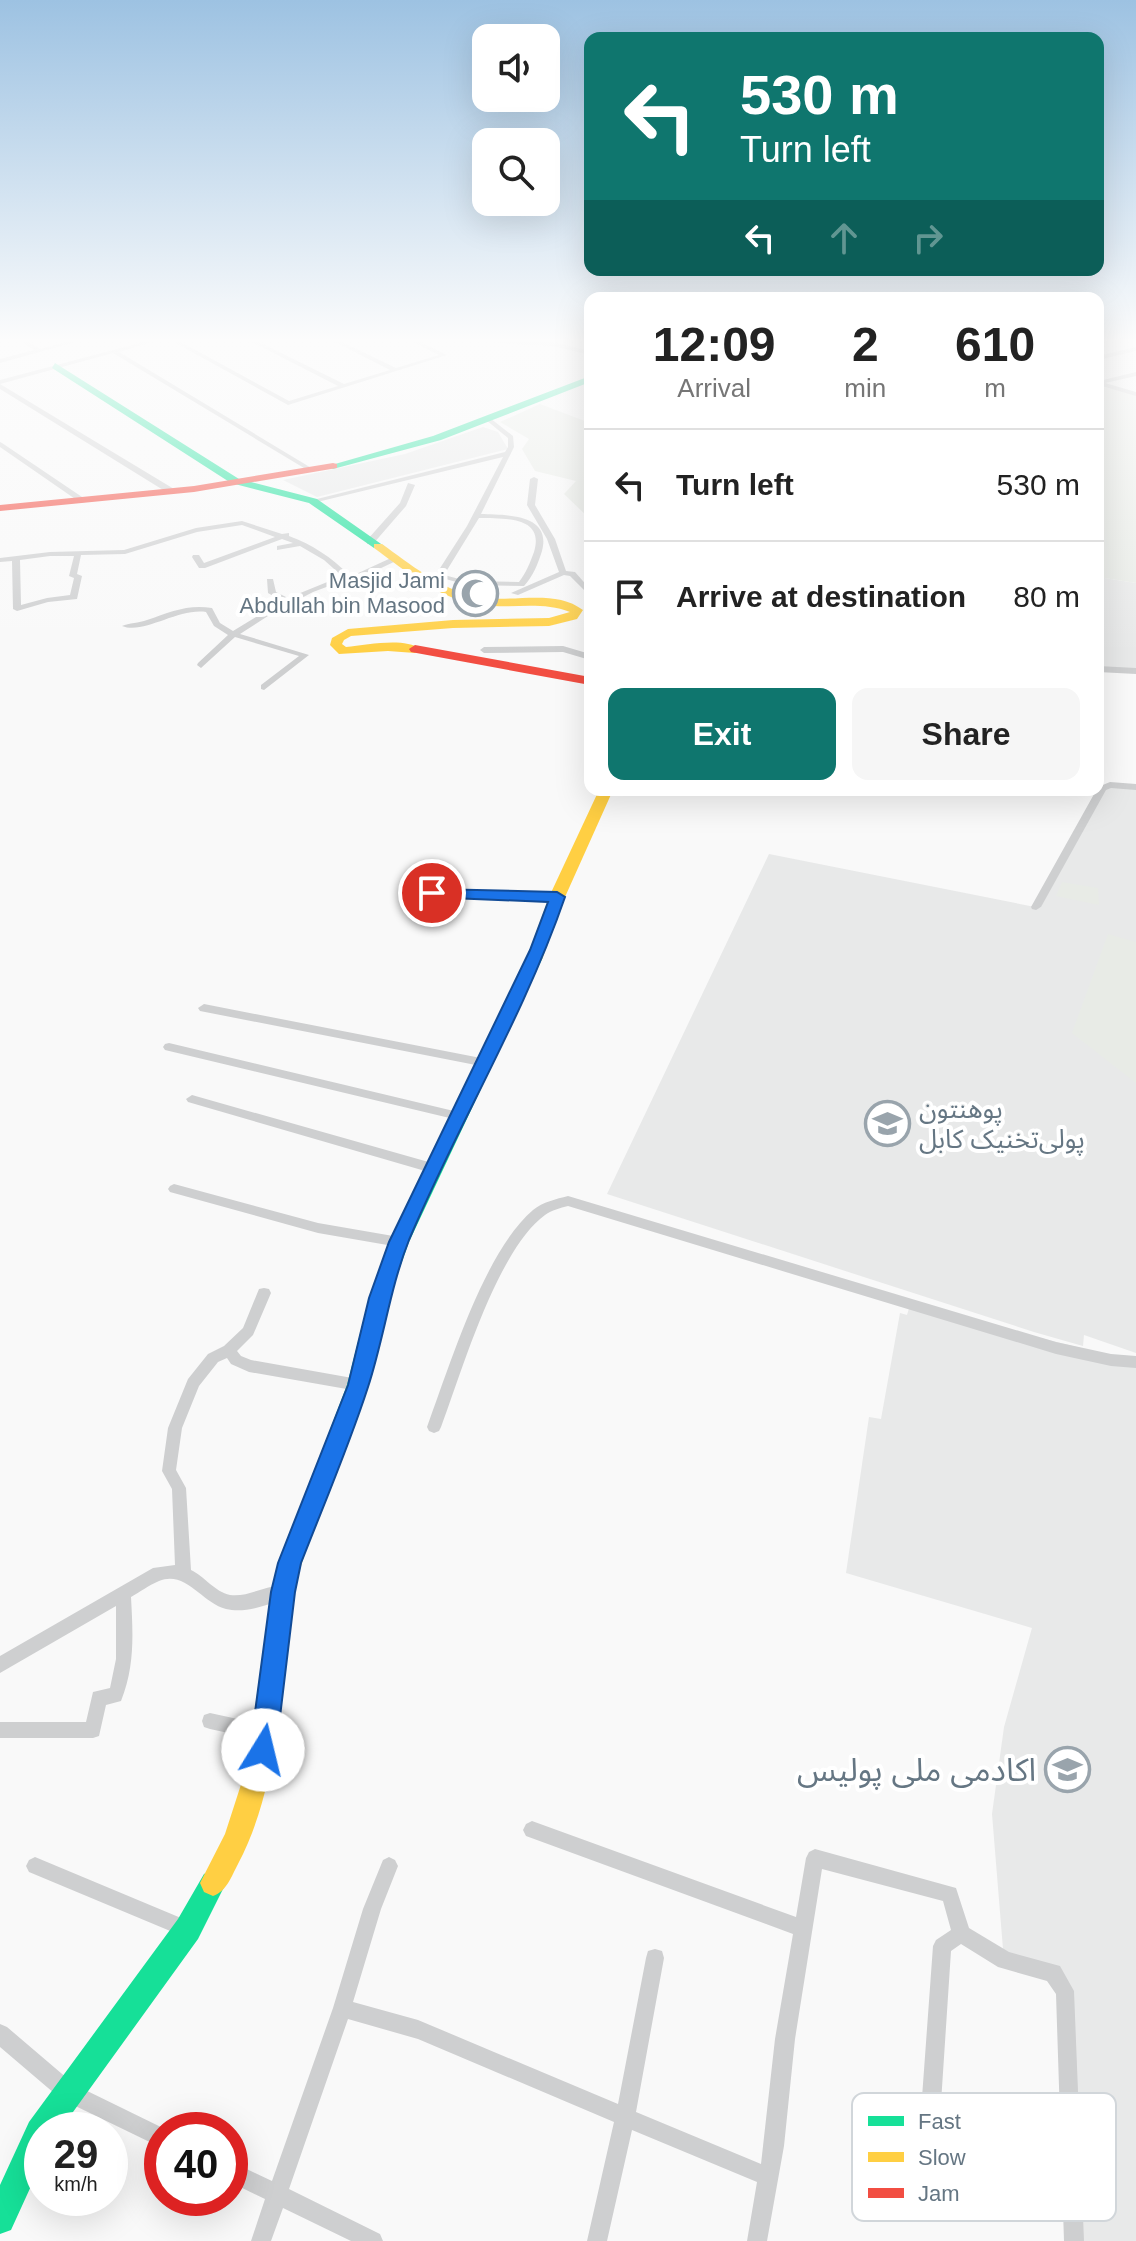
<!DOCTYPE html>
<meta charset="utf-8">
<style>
body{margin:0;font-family:Helvetica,"Noto Sans Arabic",sans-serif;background:#f6f6f6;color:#222;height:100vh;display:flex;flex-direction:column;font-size:30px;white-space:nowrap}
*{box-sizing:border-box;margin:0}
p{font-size:26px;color:#767676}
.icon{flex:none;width:44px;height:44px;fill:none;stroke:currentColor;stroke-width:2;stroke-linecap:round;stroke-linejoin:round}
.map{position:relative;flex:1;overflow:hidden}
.sheet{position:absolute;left:584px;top:292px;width:520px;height:504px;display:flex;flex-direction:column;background:#fff;border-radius:16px;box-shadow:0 8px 32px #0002}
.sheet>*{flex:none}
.banner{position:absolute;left:584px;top:32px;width:520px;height:244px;border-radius:16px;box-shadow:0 8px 32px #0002;background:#0f766e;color:#fff;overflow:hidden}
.buttons{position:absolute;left:472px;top:24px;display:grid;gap:16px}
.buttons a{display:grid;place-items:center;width:88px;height:88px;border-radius:16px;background:#fff;box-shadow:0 8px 32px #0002;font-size:40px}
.speed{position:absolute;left:24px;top:2112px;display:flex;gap:16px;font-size:40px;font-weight:700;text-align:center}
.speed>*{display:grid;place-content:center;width:104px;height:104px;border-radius:50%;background:#fff;box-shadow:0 8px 32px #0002;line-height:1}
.speed small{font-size:20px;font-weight:400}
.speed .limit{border:12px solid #d22;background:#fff;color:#111}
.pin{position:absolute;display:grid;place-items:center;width:68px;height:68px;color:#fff;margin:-34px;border:4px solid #fff;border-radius:50%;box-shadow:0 2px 8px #0007}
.me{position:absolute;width:88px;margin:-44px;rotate:9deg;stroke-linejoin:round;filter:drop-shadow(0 0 6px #0008)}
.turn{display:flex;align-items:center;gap:28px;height:168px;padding:0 24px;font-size:36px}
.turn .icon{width:104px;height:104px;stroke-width:2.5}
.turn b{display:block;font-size:56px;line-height:68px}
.lanes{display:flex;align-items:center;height:76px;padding:0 24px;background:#0003;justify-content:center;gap:40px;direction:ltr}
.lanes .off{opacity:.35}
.eta{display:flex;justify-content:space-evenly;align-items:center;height:136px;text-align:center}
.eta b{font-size:48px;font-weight:700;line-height:56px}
.primary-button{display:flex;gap:16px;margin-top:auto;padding:16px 24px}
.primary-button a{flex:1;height:92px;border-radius:16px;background:#0f766e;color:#fff;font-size:32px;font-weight:700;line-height:92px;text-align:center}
.primary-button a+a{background:#f6f6f6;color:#222}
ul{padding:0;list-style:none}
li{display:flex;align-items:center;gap:24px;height:112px;padding:0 24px;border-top:2px solid #e0e0e0}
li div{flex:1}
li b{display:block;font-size:30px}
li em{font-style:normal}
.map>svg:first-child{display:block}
</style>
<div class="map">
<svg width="1136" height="2241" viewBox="0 0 1136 2241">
<rect width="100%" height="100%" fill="#f9f9f9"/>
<!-- built -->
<path fill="#e8e9e9" d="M 483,427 L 498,432 L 508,449 L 317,497 L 283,480 L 405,454 Z
M 1098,577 L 1136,583 L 1136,671 L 1098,669 Z
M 1112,786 L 1136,789 L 1136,1353 L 1084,1335 L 1083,1346 L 1034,1332 L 607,1194 L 769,854 L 1040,908 L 1104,790 Z
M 910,1305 L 1136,1362 L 1136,2241 L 1074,2241 L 1058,1980 L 1005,1960 L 1003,1949 L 992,1814 L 1004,1727 L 1032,1628 L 846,1573 L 869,1417 L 881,1419 L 900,1313 L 907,1315 Z"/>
<!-- green -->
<path fill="#e8ebe6" d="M 1098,386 L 1136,394 L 1136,583 L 1098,577 Z
M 540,404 L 590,423 L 590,519 L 564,494 L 576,481 L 535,471 L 522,449 L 529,439 L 500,422 Z
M 1062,882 L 1098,888 L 1099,905 L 1056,896 Z
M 1108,934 L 1136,942 L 1136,1083 L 1072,1033 Z"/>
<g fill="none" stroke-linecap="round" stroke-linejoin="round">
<!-- street -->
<path fill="#cecfd0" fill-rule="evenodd" d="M 20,341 L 27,341 L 40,349 L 70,341 L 79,341 L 0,363 L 0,359 L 34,350 Z
M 147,341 L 155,341 L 119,352 L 313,469 L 313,471 L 309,471 L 113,353 L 0,384 L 0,380 Z
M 172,341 L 179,341 L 289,401 L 338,386 L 250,341 L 257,341 L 344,384 L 390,370 L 333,341 L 340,341 L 396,368 L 439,355 L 411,341 L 418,341 L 447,355 L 288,405 Z
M 495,341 L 553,342 L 590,351 L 590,355 L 553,346 L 498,343 Z
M 1136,347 L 1136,351 L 1098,360 L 1098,356 Z
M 1136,372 L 1136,376 L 1105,383 L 1136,392 L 1136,396 L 1098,385 L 1099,381 Z
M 0,384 L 174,489 L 175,491 L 168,493 L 0,389 Z
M 486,418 L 490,418 L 513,436 L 514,447 L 481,514 C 505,515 552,513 542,551 C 538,564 533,576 524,586 L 467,585 L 435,576 L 467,526 L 503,457 L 313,503 L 309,501 L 505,452 L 508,447 L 508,438 L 486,420 ZM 479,518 C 503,519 545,515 534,552 C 530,563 526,573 519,582 L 467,581 L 444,575 Z
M 0,442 L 2,443 L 88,501 L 81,503 L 0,447 Z
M 534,477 L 538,479 L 535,505 L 555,539 L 566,571 L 575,572 L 590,589 L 590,596 L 570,576 L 564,575 L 518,595 L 511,593 L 559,572 L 547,539 L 527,505 L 530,479 Z
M 408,483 L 415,485 L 406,506 L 373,544 L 367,544 L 367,540 L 400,503 Z
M 242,521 L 282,534 L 289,533 L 289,536 C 313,545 331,557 349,575 L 354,575 L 391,558 L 398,560 L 358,579 L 348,579 L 313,592 L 271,614 L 240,634 L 309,655 L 264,690 L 261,689 L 261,685 L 299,656 L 235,637 L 201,668 L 197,665 L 198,663 L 228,635 L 214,626 L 206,612 C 177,608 144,635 122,626 C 129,623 139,623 147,620 C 170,612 188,604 212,608 L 220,623 L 233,631 L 282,601 L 268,593 L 267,579 L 273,579 L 276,592 L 288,598 L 342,576 L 324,560 L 300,546 L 277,550 L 277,546 L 293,543 L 282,539 L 205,568 L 199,568 L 192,557 L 193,555 L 199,555 L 204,563 L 275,537 L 242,525 L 197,532 L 125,554 L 81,555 L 77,574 L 82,576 L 77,599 L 48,602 L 17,611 L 13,609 L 12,561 L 0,562 L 0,558 L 50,552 L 124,550 L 196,528 ZM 50,556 L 74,556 L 69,576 L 74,578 L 70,595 L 47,598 L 21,605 L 20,560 Z
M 563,646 L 590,654 L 590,660 L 563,652 L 484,653 L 480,650 L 484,647 Z
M 1098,666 L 1136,668 L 1136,674 L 1098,672 Z
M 1110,782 L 1136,784 L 1136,790 L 1111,788 L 1106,790 L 1041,907 L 1036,910 L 1032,909 L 1031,907 L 1098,787 Z
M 432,890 L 557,894 L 562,897 L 557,900 L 428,895 L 427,893 L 428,891 Z
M 204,1004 L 486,1059 L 492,1063 L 486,1067 L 200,1011 L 198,1008 Z
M 169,1043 L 458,1112 L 464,1116 L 458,1120 L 165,1050 L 163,1047 L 165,1044 Z
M 192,1095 L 432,1163 L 436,1165 L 438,1168 L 436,1171 L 432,1173 L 188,1102 L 186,1099 Z
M 174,1184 L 318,1223 L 399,1237 L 404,1238 L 405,1242 L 404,1246 L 399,1247 L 318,1233 L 170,1192 L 168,1189 L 170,1186 Z
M 568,1196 L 1056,1342 L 1111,1354 L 1136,1356 L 1136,1368 L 1111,1366 L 1056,1354 L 568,1206 C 560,1208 552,1210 545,1215 C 497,1250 462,1371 441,1427 L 439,1431 L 434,1433 L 429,1431 L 427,1427 C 450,1365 484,1252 533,1210 C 543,1202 556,1199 568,1196 Z
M 264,1288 L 269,1289 L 271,1293 L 253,1335 L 237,1351 L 241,1356 L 251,1360 L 358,1379 L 363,1381 L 365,1385 L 363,1389 L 358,1391 L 249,1372 L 231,1364 L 227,1358 L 218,1362 L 199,1386 L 182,1428 L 176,1470 L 186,1488 L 191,1570 C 204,1576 215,1592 230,1595 C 250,1598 271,1581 289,1587 L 291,1592 L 289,1597 C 270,1604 246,1614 226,1609 C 202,1603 186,1570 159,1581 C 149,1585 140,1592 131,1597 C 133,1634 135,1666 121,1701 L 106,1705 L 99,1736 L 93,1738 L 0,1738 L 0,1722 L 86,1722 L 93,1692 L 110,1688 L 116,1659 L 116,1606 L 0,1673 L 0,1656 L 153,1568 L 175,1565 L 172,1489 L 162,1471 L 168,1428 L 188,1379 L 208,1354 L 224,1346 L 243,1328 L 259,1289 Z
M 210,1713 L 265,1725 L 271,1727 L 273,1733 L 271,1739 L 265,1741 L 210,1729 L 204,1727 L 202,1721 L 204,1715 Z
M 532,1821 L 796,1917 L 806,1858 L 809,1852 L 815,1849 L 956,1888 L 969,1928 L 1009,1952 L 1060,1966 L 1074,1991 L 1084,2241 L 1064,2241 L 1056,1994 L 1047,1981 L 998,1967 L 961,1944 L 951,1951 L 935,2194 L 932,2201 L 925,2204 L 918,2201 L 915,2194 L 933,1946 L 936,1940 L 951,1930 L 943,1901 L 822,1869 L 795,2039 L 784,2146 L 767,2241 L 747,2241 L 757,2182 L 632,2130 L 607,2241 L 587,2241 L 614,2122 L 418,2039 L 348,2019 L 289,2189 L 380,2234 L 383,2241 L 351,2241 L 283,2208 L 271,2241 L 251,2241 L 265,2199 L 230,2182 L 230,2161 L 272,2181 L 333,2008 L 363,1909 L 383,1860 L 389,1857 L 395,1860 L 398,1866 L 381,1909 L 353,2002 L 418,2020 L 618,2104 L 646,1958 L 648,1951 L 655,1949 L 662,1951 L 664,1958 L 636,2112 L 761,2164 L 775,2039 L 793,1934 L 526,1836 L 523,1830 L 526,1824 Z
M 35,1857 L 193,1923 L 196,1929 L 193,1935 L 187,1938 L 29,1872 L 26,1866 L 29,1860 Z
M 0,2024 L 7,2027 L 75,2085 L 167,2130 L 162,2130 L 162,2148 L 61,2099 L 0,2047 Z"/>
<!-- fast -->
<path fill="#16e098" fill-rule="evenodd" d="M 55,363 L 239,479 L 317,499 L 384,546 L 374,548 L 309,503 L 231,483 L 52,368 Z
M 590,376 L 590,382 L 441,440 L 333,469 L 328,466 L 433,436 Z
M 535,952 L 543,957 L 409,1242 L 389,1298 L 369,1385 L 324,1503 L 321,1510 L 313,1513 L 305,1510 L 302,1503 L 347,1385 L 369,1298 L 389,1242 L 527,957 Z
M 213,1870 L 222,1874 L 226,1883 L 198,1939 L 60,2130 L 42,2130 L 42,2162 L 11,2230 L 0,2234 L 0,2185 L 29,2122 L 178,1919 L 204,1874 Z"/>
<!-- slow -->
<path fill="#ffcf43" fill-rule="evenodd" d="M 374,544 L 382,544 C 410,564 439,588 473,596 C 508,605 553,587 583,610 L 577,619 L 549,626 L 453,628 L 351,636 L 344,640 L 342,644 L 346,647 C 368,645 403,637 421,649 L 415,653 L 388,651 L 339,654 L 330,645 L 332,638 L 348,629 L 453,620 L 549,618 L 570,612 C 542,601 513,609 483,605 C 441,601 407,572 374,548 Z
M 599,790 L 613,790 L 565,897 L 543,957 L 541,961 L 529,961 L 527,957 L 549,897 Z
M 313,1493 L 321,1496 L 324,1503 C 313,1532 301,1560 295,1590 C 277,1682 283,1778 238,1864 C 231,1877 227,1891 213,1896 L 204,1892 L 200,1883 L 225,1834 L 247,1766 L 271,1592 L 278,1563 L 305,1496 Z"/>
<!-- jam -->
<path fill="#f24e42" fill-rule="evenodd" d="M 333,463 L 337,464 L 337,468 L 194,492 L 0,511 L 0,505 L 194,486 Z
M 415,645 L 590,677 L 590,685 L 411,652 L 409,649 Z"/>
</g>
<!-- sky -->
<linearGradient id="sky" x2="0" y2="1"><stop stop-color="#9dc2e2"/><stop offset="0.52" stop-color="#fcfcfc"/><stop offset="1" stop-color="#fcfcfc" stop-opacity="0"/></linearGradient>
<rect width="1136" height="654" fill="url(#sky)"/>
<!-- route -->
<path fill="#1a73e8" stroke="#114b97" stroke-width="2" d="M 432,889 L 557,892 L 565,897 C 524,1016 458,1124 409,1240 C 390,1288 384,1338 368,1387 C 349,1446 324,1504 301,1563 L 295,1592 L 276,1750 L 272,1759 L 263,1762 L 254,1759 L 250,1750 L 271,1592 L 278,1563 L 348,1385 L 369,1298 L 389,1242 L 530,950 L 548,902 L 427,897 L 427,890 Z"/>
<!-- icons -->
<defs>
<symbol id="mosque-ring" viewBox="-11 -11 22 22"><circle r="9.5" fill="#fff" stroke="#99a4ac" stroke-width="1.5"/><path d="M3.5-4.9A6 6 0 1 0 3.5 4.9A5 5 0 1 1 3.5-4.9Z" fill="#99a4ac"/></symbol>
<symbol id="university-ring" viewBox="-11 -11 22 22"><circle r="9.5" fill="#fff" stroke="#99a4ac" stroke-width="1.5"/><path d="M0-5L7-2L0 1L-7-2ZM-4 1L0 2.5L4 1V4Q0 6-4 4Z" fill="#99a4ac"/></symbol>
</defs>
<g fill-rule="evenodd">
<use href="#mosque-ring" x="450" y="568" width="51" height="51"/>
<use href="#university-ring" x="862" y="1098" width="51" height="51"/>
<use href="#university-ring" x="1042" y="1744" width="51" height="51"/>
</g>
<g text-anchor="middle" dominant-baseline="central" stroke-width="8" stroke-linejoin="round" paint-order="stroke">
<!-- far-poi labels -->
<g font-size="22" fill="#657683" stroke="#fff" text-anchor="end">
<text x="445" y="580">Masjid Jami<tspan x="445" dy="25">Abdullah bin Masood</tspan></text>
</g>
<!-- poi labels -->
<g font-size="26" fill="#657683" stroke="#fff" text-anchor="start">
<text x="919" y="1109">پوهنتون<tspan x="919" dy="30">پولی‌تخنیک کابل</tspan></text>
</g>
<!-- near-poi labels -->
<g font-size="32" fill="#657683" stroke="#fff" text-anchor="end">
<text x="1036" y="1770">اکادمی ملی پولیس</text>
</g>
</g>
<!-- legend -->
<rect x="852" y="2093" width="264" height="128" rx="12" fill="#fff" stroke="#d1d6da" stroke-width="2"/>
<rect x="868" y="2116" width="36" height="10" fill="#16e098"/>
<rect x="868" y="2152" width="36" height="10" fill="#ffcf43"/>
<rect x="868" y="2188" width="36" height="10" fill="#f24e42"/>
<g font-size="22" fill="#657683">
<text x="918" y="2129">Fast</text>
<text x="918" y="2165">Slow</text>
<text x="918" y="2201">Jam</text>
</g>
</svg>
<div class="buttons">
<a><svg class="icon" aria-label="sound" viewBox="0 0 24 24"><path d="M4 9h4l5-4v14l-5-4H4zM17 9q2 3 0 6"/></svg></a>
<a><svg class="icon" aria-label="search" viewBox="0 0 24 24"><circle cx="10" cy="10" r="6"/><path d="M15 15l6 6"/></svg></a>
</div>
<div class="speed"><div>29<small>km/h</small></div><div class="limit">40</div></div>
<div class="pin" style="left:432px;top:893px;background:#d93025"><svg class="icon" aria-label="arrive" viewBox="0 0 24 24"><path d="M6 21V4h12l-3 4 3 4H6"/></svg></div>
<svg class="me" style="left:263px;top:1750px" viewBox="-20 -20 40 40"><circle r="19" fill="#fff"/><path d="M0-13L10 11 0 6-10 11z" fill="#1a73e8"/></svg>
<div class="banner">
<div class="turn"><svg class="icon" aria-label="left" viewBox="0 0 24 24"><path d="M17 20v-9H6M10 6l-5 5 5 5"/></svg><div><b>530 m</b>Turn left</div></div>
<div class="lanes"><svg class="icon" aria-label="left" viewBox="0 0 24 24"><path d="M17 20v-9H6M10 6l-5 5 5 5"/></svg><svg class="icon off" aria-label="ahead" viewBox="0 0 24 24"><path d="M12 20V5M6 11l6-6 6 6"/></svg><svg class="icon off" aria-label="right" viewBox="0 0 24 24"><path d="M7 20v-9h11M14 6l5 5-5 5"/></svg></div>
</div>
<section class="sheet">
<div class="eta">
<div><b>12:09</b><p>Arrival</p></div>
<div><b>2</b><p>min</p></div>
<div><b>610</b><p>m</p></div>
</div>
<ul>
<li><svg class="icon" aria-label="left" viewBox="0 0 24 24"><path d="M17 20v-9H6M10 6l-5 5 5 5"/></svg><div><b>Turn left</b></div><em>530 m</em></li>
<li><svg class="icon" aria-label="arrive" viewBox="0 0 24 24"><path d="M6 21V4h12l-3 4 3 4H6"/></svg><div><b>Arrive at destination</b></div><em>80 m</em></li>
</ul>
<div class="primary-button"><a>Exit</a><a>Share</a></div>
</section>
</div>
